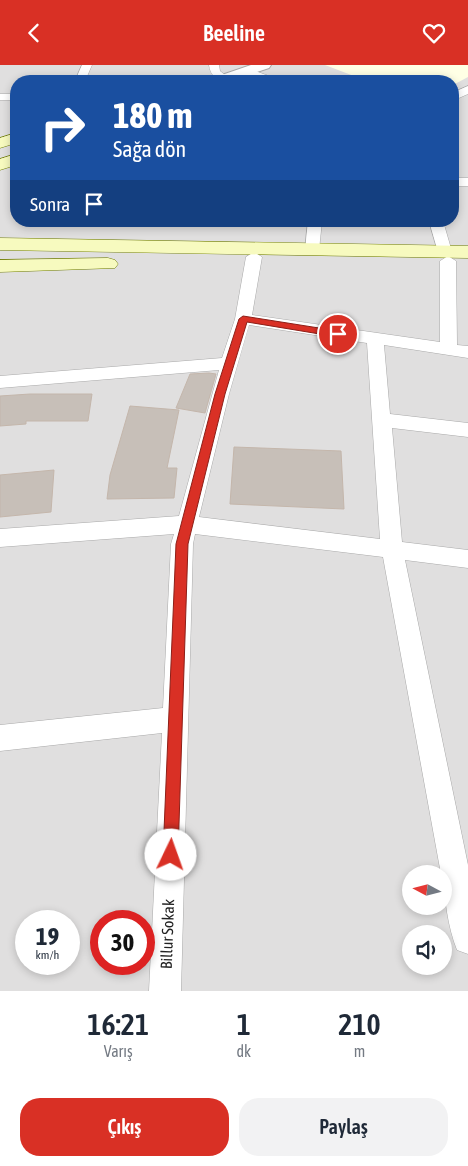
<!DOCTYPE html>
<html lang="tr">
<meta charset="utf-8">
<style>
body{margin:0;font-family:"Asap Condensed",sans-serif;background:#f2f2f3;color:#1f2937;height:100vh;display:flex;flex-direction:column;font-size:19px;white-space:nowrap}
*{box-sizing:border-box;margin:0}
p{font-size:16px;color:#747a83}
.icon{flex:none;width:28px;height:28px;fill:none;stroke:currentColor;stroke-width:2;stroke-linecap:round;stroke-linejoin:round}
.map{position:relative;height:926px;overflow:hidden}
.details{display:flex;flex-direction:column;background:#fff;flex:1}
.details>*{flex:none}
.hud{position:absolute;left:10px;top:10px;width:449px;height:152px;border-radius:20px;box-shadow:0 2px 8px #0003;background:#1a4fa0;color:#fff;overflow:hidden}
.needle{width:32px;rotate:277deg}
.buttons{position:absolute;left:402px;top:800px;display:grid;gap:10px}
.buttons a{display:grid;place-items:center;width:50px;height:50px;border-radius:50%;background:#fff;box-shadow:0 2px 8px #0003;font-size:25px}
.speed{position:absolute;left:15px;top:845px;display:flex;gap:10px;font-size:25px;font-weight:700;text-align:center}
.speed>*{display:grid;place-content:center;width:65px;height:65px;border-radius:50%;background:#fff;box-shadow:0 2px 8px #0003;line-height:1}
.speed small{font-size:12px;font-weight:400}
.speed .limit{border:8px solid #d22;background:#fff;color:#111}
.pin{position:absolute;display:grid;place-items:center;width:42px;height:42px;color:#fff;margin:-21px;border:2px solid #fff;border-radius:50%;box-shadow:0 1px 5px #0007}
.me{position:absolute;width:55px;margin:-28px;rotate:3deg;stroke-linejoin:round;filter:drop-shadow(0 0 4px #0008)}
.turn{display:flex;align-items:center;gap:18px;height:105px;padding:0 20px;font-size:22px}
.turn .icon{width:65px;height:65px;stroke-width:2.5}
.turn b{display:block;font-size:35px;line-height:42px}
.then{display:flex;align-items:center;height:48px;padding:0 20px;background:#0003;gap:10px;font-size:19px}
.eta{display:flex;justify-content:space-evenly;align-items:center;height:85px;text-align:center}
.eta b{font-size:30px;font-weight:600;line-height:35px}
.cta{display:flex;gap:10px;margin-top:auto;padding:10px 20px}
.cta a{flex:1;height:58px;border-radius:20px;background:#d93025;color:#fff;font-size:20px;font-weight:600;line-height:58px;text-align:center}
.cta a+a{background:#f2f2f3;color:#1f2937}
header{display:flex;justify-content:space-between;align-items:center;height:65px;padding:0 20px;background:#d93025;color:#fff;font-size:22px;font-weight:600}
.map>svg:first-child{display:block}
</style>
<header><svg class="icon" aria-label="back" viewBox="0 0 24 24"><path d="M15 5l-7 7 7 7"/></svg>Beeline<svg class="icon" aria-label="heart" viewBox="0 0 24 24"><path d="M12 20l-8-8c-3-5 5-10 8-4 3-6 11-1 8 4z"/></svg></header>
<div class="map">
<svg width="468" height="926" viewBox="0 0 468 926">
<rect width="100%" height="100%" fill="#f2efe9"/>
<!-- residential -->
<path fill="#e0dfdf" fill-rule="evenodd" d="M 0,0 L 468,0 L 468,926 L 0,926 ZM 16,16 L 452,16 L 452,156 L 16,156 ZM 411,809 L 444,809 L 444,841 L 411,841 ZM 26,856 L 69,856 L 69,899 L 26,899 ZM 101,856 L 144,856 L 144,899 L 101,899 ZM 411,869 L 444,869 L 444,901 L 411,901 Z"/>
<!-- education -->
<path fill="#ffffe5" d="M 325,0 L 468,0 L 468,12 L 453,20 L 452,16 L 367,16 Z"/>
<!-- building -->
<path fill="#c7bfb8" stroke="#c4b6ab" d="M 209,308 L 216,309 L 205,348 L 176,343 L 190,309 Z
M 30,329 L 92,329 L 88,356 L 26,356 L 26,359 L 0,361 L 0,331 Z
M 130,341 L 179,345 L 167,403 L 177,403 L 174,433 L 107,434 L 110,410 Z
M 234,382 L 341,386 L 344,444 L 230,439 Z
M 54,405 L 51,447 L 0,452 L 0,410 Z"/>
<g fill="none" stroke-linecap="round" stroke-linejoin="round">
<defs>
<path id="minor" d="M 82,0 L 92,0 L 85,16 L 75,16 Z
M 209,0 L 219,0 L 220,6 L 230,14 L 229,16 C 218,16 210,11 209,0 Z
M 247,3 L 277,14 L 279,16 L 264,16 L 243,8 L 242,6 Z
M 468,21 L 468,29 L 452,36 L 452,28 Z
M 0,29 L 16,29 L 16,35 L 0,35 Z
M 452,113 L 468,113 L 468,121 L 452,121 Z
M 308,156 L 322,156 L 319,185 L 312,189 L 305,185 Z
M 429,156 L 443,156 L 452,187 L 450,190 L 445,191 L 438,187 Z
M 254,187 L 262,192 L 252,250 L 440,277 L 440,196 L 448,191 L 456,196 L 457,280 L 468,281 L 468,293 L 384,280 L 390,349 L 468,358 L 468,372 L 392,363 L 402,477 L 468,485 L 468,503 L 405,495 L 468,800 L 468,889 L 457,885 C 448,862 444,834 444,809 L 441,809 L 383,492 L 195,469 L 193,479 L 181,926 L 149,926 L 162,668 L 0,686 L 0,660 L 163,643 L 171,479 L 174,469 L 0,482 L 0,464 L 179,451 L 219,305 L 0,323 L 0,311 L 222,293 L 235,254 L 246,192 ZM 249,260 L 367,278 L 380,474 L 199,452 L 229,329 Z"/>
<path id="tertiary" d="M 251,0 L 271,0 L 269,3 L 230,16 L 211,16 L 213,13 Z"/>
<path id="secondary" d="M 16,68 L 16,78 L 0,83 L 0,73 Z
M 16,89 L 16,100 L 0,105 L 0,94 Z
M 0,173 L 468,181 L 468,193 L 0,185 Z
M 108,193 L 115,195 L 118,199 L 115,203 L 0,207 L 0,195 Z"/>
</defs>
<!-- minor casing -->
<use href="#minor" stroke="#a9a9a9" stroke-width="1"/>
<!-- tertiary casing -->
<use href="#tertiary" stroke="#a9a9a9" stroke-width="2"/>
<!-- secondary casing -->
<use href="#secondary" stroke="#707d05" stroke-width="1"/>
<!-- minor -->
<use href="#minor" fill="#fff" fill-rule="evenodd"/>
<!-- tertiary -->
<use href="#tertiary" fill="#fff" fill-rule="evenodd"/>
<!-- secondary -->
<use href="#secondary" fill="#f7fabf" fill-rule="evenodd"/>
</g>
<!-- route -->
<path fill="#d93025" stroke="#8d1f18" d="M 243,251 L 338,266 L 342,269 L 338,272 L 247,257 L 225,329 L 188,479 L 178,790 L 176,796 L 171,798 L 165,796 L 163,790 L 176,479 L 215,329 L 239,254 Z"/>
<g text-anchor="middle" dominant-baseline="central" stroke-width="5" stroke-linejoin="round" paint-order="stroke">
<!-- street labels -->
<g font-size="16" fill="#222" stroke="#fff">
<text transform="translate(167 869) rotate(-88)">Billur Sokak</text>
</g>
</g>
</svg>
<div class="buttons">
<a><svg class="needle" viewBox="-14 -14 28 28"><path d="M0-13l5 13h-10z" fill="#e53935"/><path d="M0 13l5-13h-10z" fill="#747a83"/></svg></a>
<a><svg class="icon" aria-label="sound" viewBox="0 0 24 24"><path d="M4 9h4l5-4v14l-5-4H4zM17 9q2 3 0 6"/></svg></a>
</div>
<div class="speed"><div>19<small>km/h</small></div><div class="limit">30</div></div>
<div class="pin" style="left:338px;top:269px;background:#d93025"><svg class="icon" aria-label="arrive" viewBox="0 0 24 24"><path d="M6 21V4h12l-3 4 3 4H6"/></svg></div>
<svg class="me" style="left:171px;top:790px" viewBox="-20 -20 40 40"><circle r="19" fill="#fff"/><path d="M0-13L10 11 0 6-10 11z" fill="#d93025"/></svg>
<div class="hud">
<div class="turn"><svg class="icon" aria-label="right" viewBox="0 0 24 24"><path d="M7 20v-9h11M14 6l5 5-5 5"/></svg><div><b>180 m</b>Sağa dön</div></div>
<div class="then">Sonra<svg class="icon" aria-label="arrive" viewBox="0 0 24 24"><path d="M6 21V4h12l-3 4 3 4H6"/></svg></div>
</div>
</div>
<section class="details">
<div class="eta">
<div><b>16:21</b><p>Varış</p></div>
<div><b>1</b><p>dk</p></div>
<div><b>210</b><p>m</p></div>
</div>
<div class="cta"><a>Çıkış</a><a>Paylaş</a></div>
</section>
